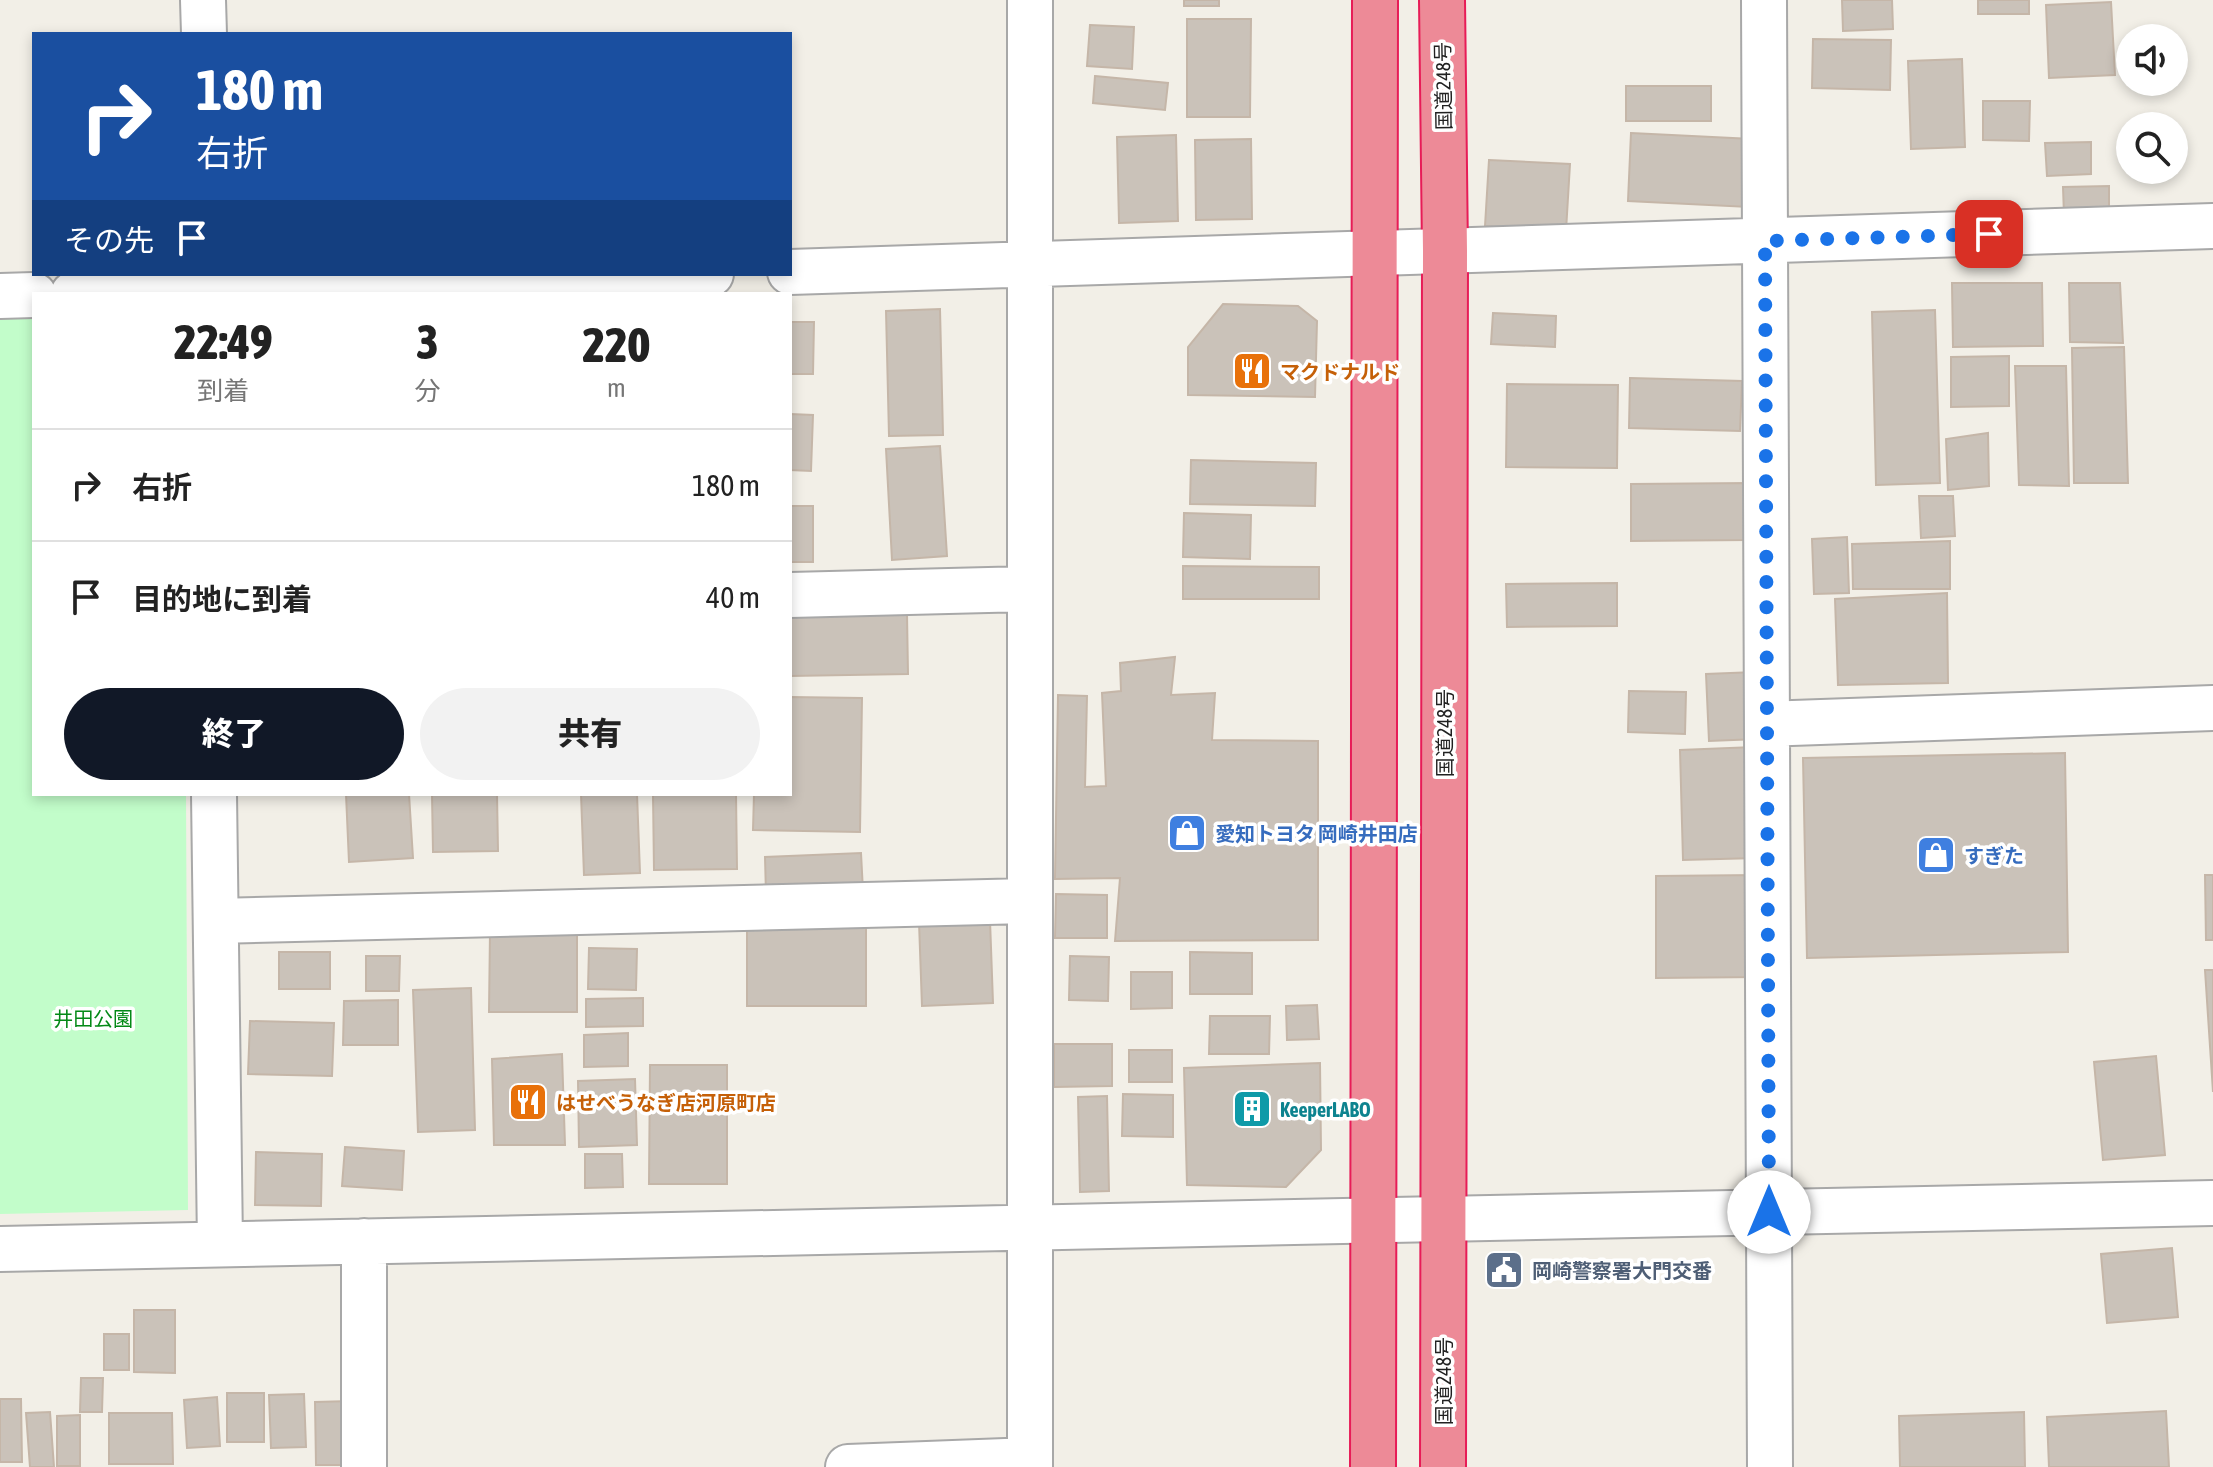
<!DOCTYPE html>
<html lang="ja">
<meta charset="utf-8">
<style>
body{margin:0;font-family:"Asap Condensed","Noto Sans JP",sans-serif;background:#f2f2f2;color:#222;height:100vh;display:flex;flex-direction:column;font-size:30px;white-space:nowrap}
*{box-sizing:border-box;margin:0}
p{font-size:26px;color:#767676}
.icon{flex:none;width:44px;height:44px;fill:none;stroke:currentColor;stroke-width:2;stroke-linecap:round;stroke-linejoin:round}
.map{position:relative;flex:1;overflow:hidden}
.panel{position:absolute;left:32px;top:292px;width:760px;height:504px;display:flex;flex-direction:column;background:#fff;border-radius:0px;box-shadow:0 4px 12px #0003}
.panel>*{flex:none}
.guide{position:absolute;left:32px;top:32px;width:760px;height:244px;border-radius:0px;box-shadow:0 4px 12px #0003;background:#1a4fa0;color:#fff;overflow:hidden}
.buttons{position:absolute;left:2116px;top:24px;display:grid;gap:16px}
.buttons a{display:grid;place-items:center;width:72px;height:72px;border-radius:50%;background:#fff;box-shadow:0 4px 12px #0003;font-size:40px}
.pin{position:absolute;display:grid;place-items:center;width:68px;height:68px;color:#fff;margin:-34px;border-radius:16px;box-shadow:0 4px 12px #0006}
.me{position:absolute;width:88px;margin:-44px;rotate:0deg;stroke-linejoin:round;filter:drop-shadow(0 0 6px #0008)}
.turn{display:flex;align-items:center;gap:28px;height:168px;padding:0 32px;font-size:36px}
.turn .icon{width:104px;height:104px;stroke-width:2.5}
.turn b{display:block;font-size:56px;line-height:68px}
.then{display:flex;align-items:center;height:76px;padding:0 32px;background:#0003;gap:16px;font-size:30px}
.eta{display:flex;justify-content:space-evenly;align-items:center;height:136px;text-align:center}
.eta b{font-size:48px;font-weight:800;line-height:56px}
.cta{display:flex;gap:16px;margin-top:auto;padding:16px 32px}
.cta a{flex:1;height:92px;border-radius:48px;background:#111827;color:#fff;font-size:32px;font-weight:800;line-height:92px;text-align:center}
.cta a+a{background:#f2f2f2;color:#222}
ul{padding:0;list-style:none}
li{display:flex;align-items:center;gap:24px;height:112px;padding:0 32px;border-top:2px solid #e0e0e0}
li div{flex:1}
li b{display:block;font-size:30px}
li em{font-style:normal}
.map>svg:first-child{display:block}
</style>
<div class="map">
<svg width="2213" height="1467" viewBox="0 0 2213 1467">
<rect width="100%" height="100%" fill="#f2efe7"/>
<!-- park -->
<path fill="#c2fdca" d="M 34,313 L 34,794 L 186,794 L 188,1210 L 0,1214 L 0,314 Z"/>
<!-- building -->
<path fill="#cac2b9" stroke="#c5b6a8" stroke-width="2" d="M 1184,0 L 1219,0 L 1219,6 L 1184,6 Z
M 1842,0 L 1892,0 L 1893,29 L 1843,31 Z
M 1978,0 L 2029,0 L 2029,14 L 1978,14 Z
M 2111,2 L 2115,75 L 2049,78 L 2046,5 Z
M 1187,19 L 1251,19 L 1250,117 L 1187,117 Z
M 1090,25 L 1134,27 L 1132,69 L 1087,66 Z
M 1813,39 L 1891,40 L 1890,90 L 1812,88 Z
M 1962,59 L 1965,147 L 1911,149 L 1908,61 Z
M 1095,76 L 1168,83 L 1165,110 L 1093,103 Z
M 1626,86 L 1711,86 L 1711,121 L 1626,121 Z
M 1983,101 L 2030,101 L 2029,141 L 1983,140 Z
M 1631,133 L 1752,139 L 1749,207 L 1628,201 Z
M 1176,135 L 1178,221 L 1119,223 L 1117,137 Z
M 1251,139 L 1252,219 L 1196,220 L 1195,140 Z
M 2091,142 L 2091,174 L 2047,176 L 2045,143 Z
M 1489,160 L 1570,164 L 1566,231 L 1485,226 Z
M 2109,186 L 2109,214 L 2064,215 L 2063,187 Z
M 1952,283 L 2042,283 L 2043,346 L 1953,347 Z
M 2069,283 L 2120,283 L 2123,343 L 2070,342 Z
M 1223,304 L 1298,306 L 1317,321 L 1315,397 L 1188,395 L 1188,347 Z
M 940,309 L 943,435 L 889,436 L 886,311 Z
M 1935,310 L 1940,483 L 1876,485 L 1872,312 Z
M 1493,313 L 1556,316 L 1555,347 L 1491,344 Z
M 790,322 L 814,322 L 813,374 L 790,374 Z
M 2124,347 L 2128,483 L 2074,483 L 2072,348 Z
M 2009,356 L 2009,406 L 1951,407 L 1951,357 Z
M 2015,366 L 2066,366 L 2069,486 L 2019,485 Z
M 1630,378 L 1742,381 L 1740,431 L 1629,428 Z
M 1507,384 L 1618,385 L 1617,468 L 1506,467 Z
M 790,414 L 813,415 L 811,471 L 790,470 Z
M 1988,433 L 1989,486 L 1948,490 L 1946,439 Z
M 940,446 L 947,556 L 892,560 L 886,449 Z
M 1191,460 L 1316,463 L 1315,506 L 1190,504 Z
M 1749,483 L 1749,540 L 1631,541 L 1631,484 Z
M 1919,496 L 1953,496 L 1955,536 L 1921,538 Z
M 790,506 L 813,506 L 813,562 L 790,562 Z
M 1184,513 L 1251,515 L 1250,559 L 1183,557 Z
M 1847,537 L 1849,593 L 1814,594 L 1812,539 Z
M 1950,541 L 1950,589 L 1853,589 L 1852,544 Z
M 1183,566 L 1319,567 L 1319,599 L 1183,599 Z
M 1617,583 L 1617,626 L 1507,627 L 1506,584 Z
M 1947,593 L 1948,683 L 1838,685 L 1835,599 Z
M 907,614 L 908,674 L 790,676 L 790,616 Z
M 1175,657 L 1171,695 L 1215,693 L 1212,740 L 1318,741 L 1318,940 L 1115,941 L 1120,878 L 1055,879 L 1058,695 L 1087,696 L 1085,787 L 1106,786 L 1102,693 L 1121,691 L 1120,663 Z
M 1755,672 L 1758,739 L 1709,741 L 1706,674 Z
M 1629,691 L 1686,692 L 1685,734 L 1628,732 Z
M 790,697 L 862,698 L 860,832 L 753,830 L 754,794 L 790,794 Z
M 1754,747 L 1757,858 L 1683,860 L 1680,750 Z
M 2065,753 L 2068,952 L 1807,958 L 1803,758 Z
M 346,794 L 409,794 L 413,858 L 349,862 Z
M 432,794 L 497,794 L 498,851 L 433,852 Z
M 581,794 L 637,794 L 640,873 L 584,875 Z
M 653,794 L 736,794 L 737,869 L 654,870 Z
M 861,853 L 863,891 L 766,895 L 765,857 Z
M 1758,875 L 1759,977 L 1656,978 L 1656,876 Z
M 2205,875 L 2213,875 L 2213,940 L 2206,940 Z
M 1056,894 L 1107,895 L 1107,938 L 1055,938 Z
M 990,920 L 993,1003 L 922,1006 L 919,922 Z
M 747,927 L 866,927 L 866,1006 L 747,1006 Z
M 490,932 L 577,932 L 577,1012 L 489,1012 Z
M 589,948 L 637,949 L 636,990 L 588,989 Z
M 279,952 L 330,952 L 330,989 L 279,989 Z
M 1190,952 L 1252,953 L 1252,994 L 1190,994 Z
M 366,956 L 400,956 L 399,991 L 366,991 Z
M 1070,956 L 1109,957 L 1108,1001 L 1069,1000 Z
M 2205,970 L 2213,970 L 2213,1092 Z
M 1131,972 L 1172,972 L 1172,1008 L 1131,1009 Z
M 471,988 L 475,1130 L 418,1132 L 413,990 Z
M 643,998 L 643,1026 L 586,1027 L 586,999 Z
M 398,1000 L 398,1045 L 343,1045 L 344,1001 Z
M 1317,1005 L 1319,1039 L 1287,1040 L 1286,1006 Z
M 1210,1016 L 1270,1016 L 1269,1054 L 1209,1054 Z
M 250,1021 L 334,1023 L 332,1076 L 248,1074 Z
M 628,1033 L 628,1066 L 584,1067 L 584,1035 Z
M 1054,1044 L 1112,1044 L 1112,1086 L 1054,1087 Z
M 1129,1050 L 1172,1050 L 1172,1082 L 1129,1082 Z
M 562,1054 L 565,1145 L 494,1145 L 492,1059 Z
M 2156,1056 L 2165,1155 L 2103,1160 L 2094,1062 Z
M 1320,1063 L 1321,1150 L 1286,1187 L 1187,1185 L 1184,1068 Z
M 650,1065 L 727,1065 L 727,1184 L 649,1184 Z
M 635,1079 L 637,1145 L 579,1147 L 578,1081 Z
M 1123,1094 L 1173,1095 L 1173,1137 L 1122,1136 Z
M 1107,1096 L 1109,1191 L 1080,1192 L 1078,1097 Z
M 345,1147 L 404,1151 L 402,1190 L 342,1186 Z
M 256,1152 L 322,1154 L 321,1206 L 255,1205 Z
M 585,1154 L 622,1154 L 623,1187 L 585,1188 Z
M 2172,1248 L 2178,1317 L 2107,1323 L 2101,1254 Z
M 134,1310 L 175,1310 L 175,1373 L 134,1372 Z
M 104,1334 L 129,1334 L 129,1370 L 104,1370 Z
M 81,1378 L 103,1378 L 102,1412 L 80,1412 Z
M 227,1393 L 264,1393 L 264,1442 L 227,1442 Z
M 304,1394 L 306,1447 L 271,1448 L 269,1395 Z
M 217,1397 L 220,1446 L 187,1448 L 184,1400 Z
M 0,1399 L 21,1399 L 22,1462 L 0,1462 Z
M 351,1401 L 351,1465 L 316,1465 L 315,1402 Z
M 2166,1411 L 2169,1467 L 2049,1467 L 2047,1417 Z
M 50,1412 L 54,1467 L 30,1467 L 26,1413 Z
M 2024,1412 L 2025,1467 L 1900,1467 L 1899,1416 Z
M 109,1413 L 172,1413 L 173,1464 L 109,1464 Z
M 80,1415 L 80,1466 L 57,1466 L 57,1416 Z"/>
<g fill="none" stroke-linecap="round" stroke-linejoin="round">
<defs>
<path id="minor" d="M 203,0 L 204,34
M 1030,0 L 1030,1467
M 1764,0 L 1770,1467
M 790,272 L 2213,226
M 73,294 L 711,274
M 0,296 L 34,295
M 790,595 L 1030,589
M 1767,724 L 2213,708
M 214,794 L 220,1244
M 216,921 L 1030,901
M 364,1241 L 364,1467
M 0,1249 L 2213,1203
M 848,1467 L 1030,1460"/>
<path id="highway" d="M 1442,0 L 1445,251 L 1443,1467
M 1373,1467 L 1375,0"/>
</defs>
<!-- minor casing -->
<use href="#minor" stroke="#a8a8a8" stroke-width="48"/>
<!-- highway casing -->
<use href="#highway" stroke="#e71c57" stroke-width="48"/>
<!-- minor -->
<use href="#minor" stroke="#fff" stroke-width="44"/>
<!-- highway -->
<use href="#highway" stroke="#ed8a97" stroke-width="44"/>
</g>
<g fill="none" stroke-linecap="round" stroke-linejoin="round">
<!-- route -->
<path stroke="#1a73e8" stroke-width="14" stroke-dasharray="0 25.2" d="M 1769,1212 L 1765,241 L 1989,234"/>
</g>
<!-- icons -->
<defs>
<symbol id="restaurant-square" viewBox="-11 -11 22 22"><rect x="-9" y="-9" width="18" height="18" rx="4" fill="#e8710a" stroke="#fff"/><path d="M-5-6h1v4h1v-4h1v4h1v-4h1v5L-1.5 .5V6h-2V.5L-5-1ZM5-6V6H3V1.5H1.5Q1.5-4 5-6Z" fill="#fff"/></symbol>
<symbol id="shop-square" viewBox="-11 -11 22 22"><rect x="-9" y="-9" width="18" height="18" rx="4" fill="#3f7fe0" stroke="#fff"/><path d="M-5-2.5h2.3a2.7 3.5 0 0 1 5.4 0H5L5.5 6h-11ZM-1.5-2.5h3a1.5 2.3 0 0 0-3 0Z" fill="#fff"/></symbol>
<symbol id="building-square" viewBox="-11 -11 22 22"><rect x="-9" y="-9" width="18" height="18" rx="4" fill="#0f9aa8" stroke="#fff"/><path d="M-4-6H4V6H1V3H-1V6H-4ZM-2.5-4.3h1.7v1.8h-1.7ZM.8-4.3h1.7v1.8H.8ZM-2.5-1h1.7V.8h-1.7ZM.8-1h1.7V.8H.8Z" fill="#fff"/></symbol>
<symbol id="civic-square" viewBox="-11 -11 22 22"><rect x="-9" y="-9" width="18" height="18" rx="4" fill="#5c6f8a" stroke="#fff"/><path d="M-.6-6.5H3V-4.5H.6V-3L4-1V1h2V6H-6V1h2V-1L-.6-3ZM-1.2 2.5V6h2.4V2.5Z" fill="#fff"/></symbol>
</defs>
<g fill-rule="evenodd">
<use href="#restaurant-square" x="1230" y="349" width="44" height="44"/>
<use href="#shop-square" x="1165" y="811" width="44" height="44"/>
<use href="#shop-square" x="1914" y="833" width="44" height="44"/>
<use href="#restaurant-square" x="506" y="1080" width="44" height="44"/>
<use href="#building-square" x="1230" y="1087" width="44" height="44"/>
<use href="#civic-square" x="1482" y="1248" width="44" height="44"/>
</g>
<g text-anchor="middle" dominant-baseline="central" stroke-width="7" stroke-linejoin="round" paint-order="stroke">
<!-- street labels -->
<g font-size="20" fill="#212121" stroke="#fff">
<text transform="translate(1443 86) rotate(-91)">国道248号</text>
<text transform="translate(1444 733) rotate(-90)">国道248号</text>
<text transform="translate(1443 1381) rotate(-90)">国道248号</text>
</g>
<!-- food labels -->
<g font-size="20" font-weight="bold" fill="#c56008" stroke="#fff" text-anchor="start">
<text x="1280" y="371">マクドナルド</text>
<text x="556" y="1102">はせべうなぎ店河原町店</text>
</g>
<!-- shop labels -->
<g font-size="20" font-weight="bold" fill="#366cbe" stroke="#fff" text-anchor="start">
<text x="1215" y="833">愛知トヨタ 岡崎井田店</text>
<text x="1964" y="855">すぎた</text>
</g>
<!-- park labels -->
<g font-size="20" fill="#048917" stroke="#fff">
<text x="93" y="1018">井田公園</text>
</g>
<!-- culture labels -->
<g font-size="20" font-weight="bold" fill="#0d838f" stroke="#fff" text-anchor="start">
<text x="1280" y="1109">KeeperLABO</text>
</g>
<!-- service labels -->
<g font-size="20" font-weight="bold" fill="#4e5e75" stroke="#fff" text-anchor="start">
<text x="1532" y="1270">岡崎警察署大門交番</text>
</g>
</g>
</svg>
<div class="buttons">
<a><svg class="icon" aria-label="sound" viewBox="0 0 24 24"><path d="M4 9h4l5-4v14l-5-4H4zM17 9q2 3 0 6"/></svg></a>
<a><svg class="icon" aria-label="search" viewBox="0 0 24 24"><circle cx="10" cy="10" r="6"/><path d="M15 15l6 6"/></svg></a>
</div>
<div class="pin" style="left:1989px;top:234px;background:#d93025"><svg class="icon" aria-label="arrive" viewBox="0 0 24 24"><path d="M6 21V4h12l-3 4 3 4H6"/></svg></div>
<svg class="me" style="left:1769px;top:1212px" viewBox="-20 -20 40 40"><circle r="19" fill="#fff"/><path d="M0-13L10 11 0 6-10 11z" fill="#1a73e8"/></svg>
<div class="guide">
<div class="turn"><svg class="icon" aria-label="right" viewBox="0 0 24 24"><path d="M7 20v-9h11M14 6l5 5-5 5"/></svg><div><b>180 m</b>右折</div></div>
<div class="then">その先<svg class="icon" aria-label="arrive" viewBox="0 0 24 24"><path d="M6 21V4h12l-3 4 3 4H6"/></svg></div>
</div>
<section class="panel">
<div class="eta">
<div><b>22:49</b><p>到着</p></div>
<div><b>3</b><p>分</p></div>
<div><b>220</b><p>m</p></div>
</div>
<ul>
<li><svg class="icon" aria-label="right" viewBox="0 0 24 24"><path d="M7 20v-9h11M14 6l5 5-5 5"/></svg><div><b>右折</b></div><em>180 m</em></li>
<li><svg class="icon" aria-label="arrive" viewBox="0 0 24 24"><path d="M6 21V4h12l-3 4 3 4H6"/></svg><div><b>目的地に到着</b></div><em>40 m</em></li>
</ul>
<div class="cta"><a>終了</a><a>共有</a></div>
</section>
</div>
